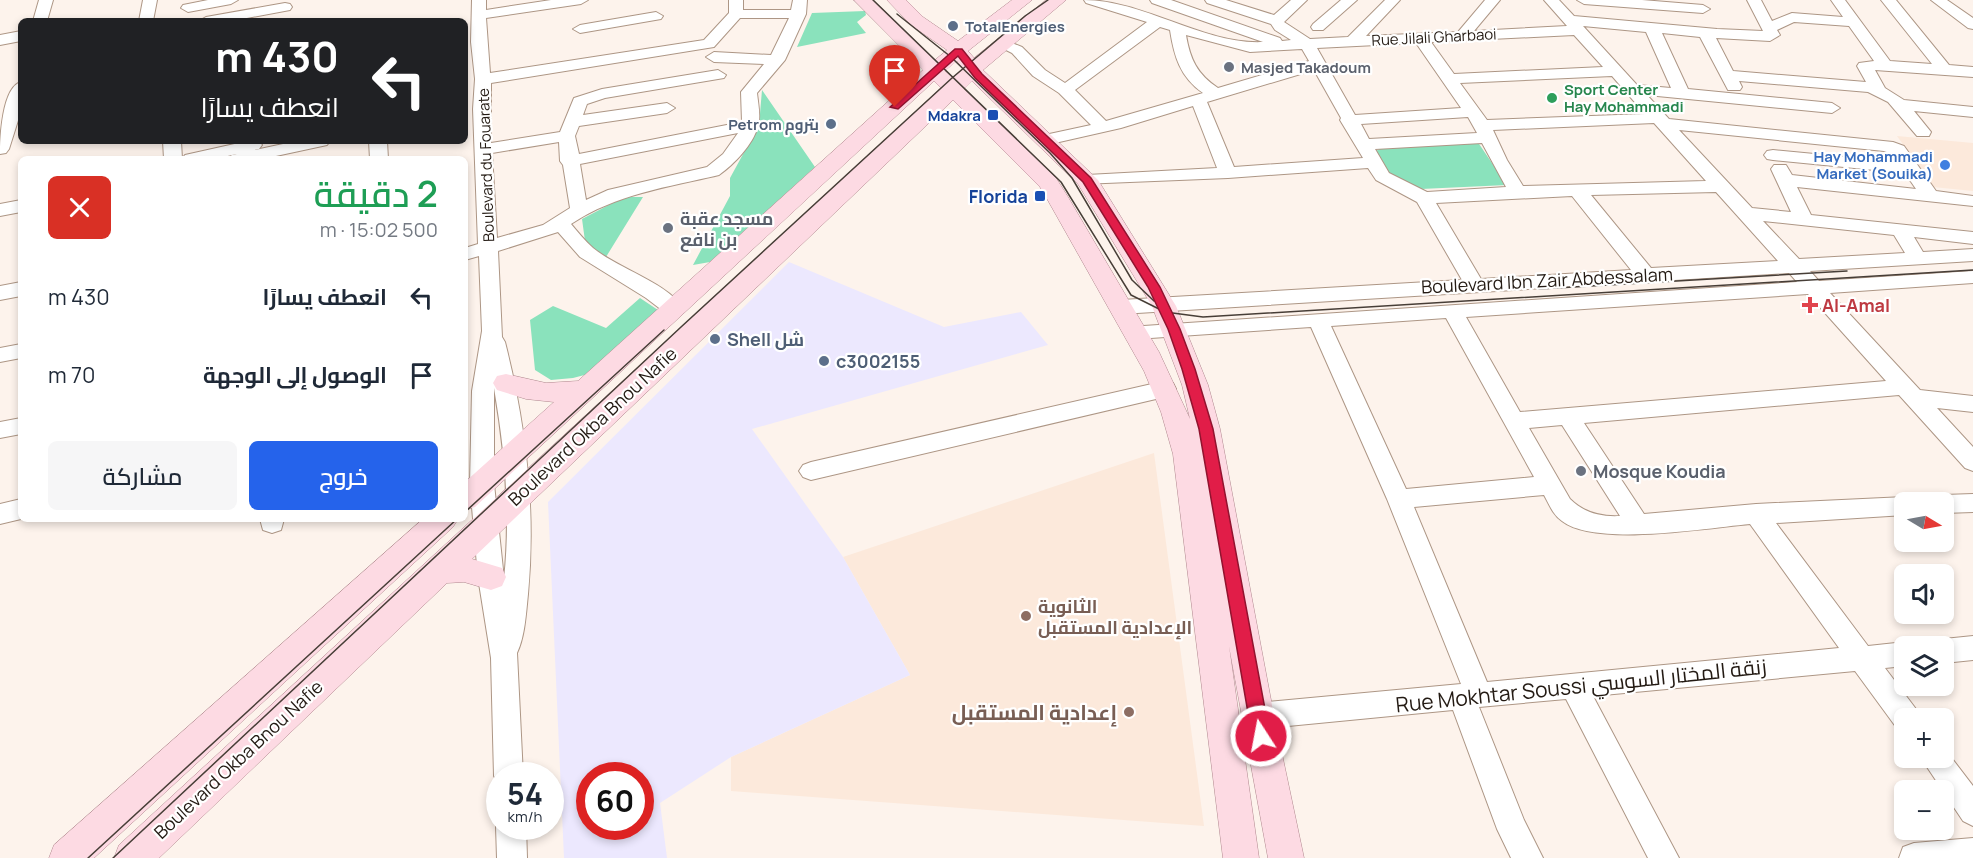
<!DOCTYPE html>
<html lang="ar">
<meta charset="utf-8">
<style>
body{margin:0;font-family:Manrope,Cairo,sans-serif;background:#f6f6f7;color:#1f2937;direction:rtl;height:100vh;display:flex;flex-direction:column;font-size:22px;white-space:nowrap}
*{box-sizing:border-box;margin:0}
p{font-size:20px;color:#747a83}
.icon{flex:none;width:33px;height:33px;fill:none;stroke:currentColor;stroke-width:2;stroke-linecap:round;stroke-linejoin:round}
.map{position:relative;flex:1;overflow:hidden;direction:ltr}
.details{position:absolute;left:18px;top:156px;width:450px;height:366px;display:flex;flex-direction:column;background:#fff;border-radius:9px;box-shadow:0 3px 9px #0003;direction:rtl}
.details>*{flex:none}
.hud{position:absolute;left:18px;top:18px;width:450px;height:126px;border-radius:9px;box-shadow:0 3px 9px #0003;direction:rtl;background:#202124;color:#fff;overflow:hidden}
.needle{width:39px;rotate:100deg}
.buttons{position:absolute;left:1894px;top:492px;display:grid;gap:12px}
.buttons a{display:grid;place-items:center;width:60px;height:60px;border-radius:9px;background:#fff;box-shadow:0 3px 9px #0003;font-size:30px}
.speed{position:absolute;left:486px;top:762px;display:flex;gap:12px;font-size:30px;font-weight:700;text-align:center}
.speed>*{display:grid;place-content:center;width:78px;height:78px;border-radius:50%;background:#fff;box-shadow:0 3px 9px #0003;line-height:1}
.speed small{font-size:15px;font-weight:400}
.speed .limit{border:9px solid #d22;background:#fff;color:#111}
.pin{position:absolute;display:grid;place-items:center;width:51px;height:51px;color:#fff;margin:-62px -26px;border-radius:50% 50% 50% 0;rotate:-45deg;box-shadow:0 0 6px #0007}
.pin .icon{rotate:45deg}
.me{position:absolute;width:66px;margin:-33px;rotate:349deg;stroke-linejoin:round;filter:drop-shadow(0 0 4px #0008)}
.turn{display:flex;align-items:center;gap:21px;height:126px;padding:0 30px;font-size:27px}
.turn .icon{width:78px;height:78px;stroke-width:2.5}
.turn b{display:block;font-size:42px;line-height:51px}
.round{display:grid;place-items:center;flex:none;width:63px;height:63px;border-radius:9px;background:#f6f6f7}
.head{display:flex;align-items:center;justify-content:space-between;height:102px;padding:0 30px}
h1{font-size:36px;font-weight:600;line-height:45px;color:#1e9e55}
.action{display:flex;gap:12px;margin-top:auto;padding:12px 30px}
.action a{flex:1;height:69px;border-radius:9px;background:#2563eb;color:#fff;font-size:24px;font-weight:600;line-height:69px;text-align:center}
.action a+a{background:#f6f6f7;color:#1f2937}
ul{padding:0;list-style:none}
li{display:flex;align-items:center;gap:18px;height:78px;padding:0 30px}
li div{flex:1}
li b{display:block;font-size:22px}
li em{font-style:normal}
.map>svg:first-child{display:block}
</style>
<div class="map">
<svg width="1973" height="858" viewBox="0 0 1973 858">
<rect width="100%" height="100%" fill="#fdf3ec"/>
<!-- built -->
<path fill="#fce9db" d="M 1897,136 L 1973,143 L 1973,191 L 1933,187 Z
M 1154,453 L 1204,826 L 731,791 L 731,757 L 910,675 L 843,557 Z"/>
<!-- industrial -->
<path fill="#ece8fe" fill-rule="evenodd" d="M 789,262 L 944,327 L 1021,312 L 1048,345 L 752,429 L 843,557 L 910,675 L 731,757 L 660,803 L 667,858 L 564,858 L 548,502 ZM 590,776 L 640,776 L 640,826 L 590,826 Z"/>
<!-- green -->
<path fill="#8ae2bc" d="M 865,11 L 866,15 L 857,22 L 866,33 L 797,47 L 812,13 Z
M 762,90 L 815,167 L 710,262 L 693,265 L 730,196 L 730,178 L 759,125 Z
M 1477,141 L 1507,185 L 1421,189 L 1395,184 L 1376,151 L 1385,146 Z
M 624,197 L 643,197 L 606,257 L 596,255 L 585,241 L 582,219 Z
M 640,298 L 661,312 L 592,373 L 573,378 L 551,380 L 535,370 L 530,320 L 553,306 L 606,328 Z"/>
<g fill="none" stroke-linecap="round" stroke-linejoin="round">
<defs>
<path id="minor" d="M 39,0 L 53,0 L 47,21 L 33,21 Z
M 143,0 L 157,0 L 153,21 L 139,21 Z
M 208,0 L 238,0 L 231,4 L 188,12 L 181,8 L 183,5 Z
M 472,0 L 486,0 L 486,10 L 551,0 L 588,0 L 581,4 L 486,18 L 490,73 L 704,40 L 729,13 L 729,0 L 743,0 L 743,10 L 791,10 L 793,0 L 807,0 L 806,14 L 785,60 L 757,93 C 758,103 761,116 758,126 C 753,145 734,164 719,175 C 668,187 616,194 571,224 C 578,232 585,241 593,248 C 617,268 668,283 684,309 L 681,314 L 674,316 L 667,314 L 646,298 L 580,257 L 558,232 L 498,251 L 502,337 L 505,342 C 526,425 536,508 528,594 C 526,613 525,636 517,653 L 523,776 L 500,776 L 500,786 L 494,776 L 491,658 L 478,577 L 470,484 L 472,391 L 482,331 L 479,256 L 465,260 L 465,248 L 478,244 L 473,109 L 475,79 L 471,42 ZM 740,18 L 789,18 L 771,55 L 714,52 L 706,57 L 714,62 L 764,64 L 741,92 L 742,122 L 579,154 L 575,136 L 579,126 L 667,113 L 675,108 L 667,103 L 583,115 L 587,104 L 605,98 L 724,78 L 726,75 L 718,70 L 602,89 L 574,98 L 560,132 L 491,143 L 491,83 L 714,47 ZM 738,133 L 723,154 L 707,167 L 608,190 L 586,200 L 580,164 ZM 559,142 L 560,161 L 563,165 L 570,208 L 543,225 L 497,238 L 492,153 ZM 494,388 C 505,451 511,515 504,579 L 494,484 Z
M 1084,0 C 1144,0 1204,45 1263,42 L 1152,3 L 1150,0 L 1171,0 L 1280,38 L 1282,41 L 1291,40 L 1275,30 L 1271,24 L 1207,3 L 1205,0 L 1226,0 L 1274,15 L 1291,0 L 1307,0 L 1284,22 L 1310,39 L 1348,37 L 1385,0 L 1400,0 L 1366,36 L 1458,32 L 1485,0 L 1500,0 L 1474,31 L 1567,26 L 1544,0 L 1559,0 L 1574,16 L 1717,29 L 1763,31 L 1747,0 L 1761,0 L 1772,21 L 1792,13 L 1843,17 L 1831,0 L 1845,0 L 1890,61 L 1932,64 L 1881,0 L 1896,0 L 1949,65 L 1973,67 L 1973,77 L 1875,70 L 1885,88 L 1904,100 L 1973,107 L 1973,117 L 1914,111 L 1931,132 L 1929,136 L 1917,136 L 1888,102 L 1868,92 L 1739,81 L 1742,87 L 1740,90 L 1728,90 L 1700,37 L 1662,33 L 1688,89 L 1832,103 L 1840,108 L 1832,113 L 1647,95 L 1669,119 L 1893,142 L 1904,146 L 1936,191 L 1973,196 L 1973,206 L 1797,187 L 1811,215 L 1973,232 L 1973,244 L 1914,237 L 1923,252 L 1973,249 L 1973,261 L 1810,271 L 1819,281 L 1973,271 L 1973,283 L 1830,293 L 1920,390 L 1973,396 L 1973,412 L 1937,408 L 1973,447 L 1973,471 L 1965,468 L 1899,395 L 1584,423 L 1644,514 L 1756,504 L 1905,497 L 1913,499 L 1915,502 L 1905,502 L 1905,515 L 1776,523 L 1868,646 L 1905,642 L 1914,646 L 1905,646 L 1905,666 L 1885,668 L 1916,709 L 1920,718 L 1905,718 L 1905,731 L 1896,727 L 1855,671 L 1593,696 L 1679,858 L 1648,858 L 1566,699 L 1479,707 L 1524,820 L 1543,858 L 1511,858 L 1497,829 L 1453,710 L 1257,729 L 1247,725 L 1243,716 L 1247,707 L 1257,703 L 1461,684 L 1387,499 L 1311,327 L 1136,339 L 1129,337 L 1126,332 L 1129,327 L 1797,282 L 1789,273 L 1121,314 L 1114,312 L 1111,307 L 1114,302 L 1121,300 L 1462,280 L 1417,202 L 1376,180 L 1368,168 L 1228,178 L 1081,184 L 1078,180 L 1081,176 L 1087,175 L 1217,168 L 1193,106 L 1121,128 L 1046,145 L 1040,144 L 1037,140 L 1040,136 L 1091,125 L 1059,93 L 1033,76 L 1012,53 L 994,44 L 1002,39 L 1022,47 L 1045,70 L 1065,83 L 1147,22 L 1086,3 ZM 1794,22 L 1849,26 L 1874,61 L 1859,63 L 1857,66 L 1866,82 L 1733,71 L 1716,38 L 1770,41 L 1780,35 L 1777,30 ZM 1583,26 L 1646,32 L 1671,88 L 1637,85 ZM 1160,27 L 1170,30 C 1174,56 1180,77 1203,93 L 1106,121 L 1075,90 ZM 1186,35 L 1250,52 L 1302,49 L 1309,61 L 1218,88 C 1197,74 1190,59 1186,35 ZM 1574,35 L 1603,67 L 1454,74 L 1431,42 ZM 1416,43 L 1461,108 L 1355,115 L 1317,48 ZM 1314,70 L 1341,118 L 1340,120 L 1363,158 L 1234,167 L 1207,102 ZM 1612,76 L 1645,114 L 1487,120 L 1460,83 ZM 1468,117 L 1477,133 L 1369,139 L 1361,124 ZM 1654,123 L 1706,181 L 1523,186 L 1507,160 L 1493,130 ZM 1679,130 L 1884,151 L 1892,154 L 1898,162 L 1773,150 L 1767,151 L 1764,155 L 1767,159 L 1773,160 L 1905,173 L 1916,189 L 1792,175 L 1786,165 L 1774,165 L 1771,169 L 1791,212 L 1752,208 ZM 1482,143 L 1506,187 L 1427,192 L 1389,173 L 1375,149 ZM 1716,192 L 1778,261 L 1651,268 L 1591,195 ZM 1572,196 L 1631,270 L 1481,279 L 1436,203 ZM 1763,221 L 1894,235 L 1905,253 L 1799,259 ZM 1808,294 L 1886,381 L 1520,412 L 1466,317 ZM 1446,318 L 1534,477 L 1406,489 L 1331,326 ZM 1562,425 L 1620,516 C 1601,517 1584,513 1570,499 L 1529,428 ZM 1544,495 C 1549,504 1553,515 1562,521 C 1595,547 1707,528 1750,524 L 1839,648 L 1487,682 L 1414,507 Z
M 1341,0 L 1357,0 L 1323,30 L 1313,30 L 1311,27 L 1313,24 Z
M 1577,0 L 1642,0 L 1703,5 L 1710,9 L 1703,13 L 1584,4 Z
M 1931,0 L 1947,0 L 1973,18 L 1973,29 L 1968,28 Z
M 285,3 L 290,4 L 292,7 L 290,10 L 231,21 L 199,21 L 206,17 Z
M 656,12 L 663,16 L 661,19 L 580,33 L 573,29 L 580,25 Z
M 21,31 L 21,41 L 0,45 L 0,35 Z
M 21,82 L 21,111 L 9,149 L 6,153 L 0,154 C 0,138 2,87 21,82 Z
M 163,141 L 181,141 L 182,159 L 164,159 Z
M 248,141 L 259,141 L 262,145 L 259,149 L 214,159 L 182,159 L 185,155 Z
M 297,141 L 330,141 L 327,145 L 262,159 L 229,159 L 232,155 Z
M 369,141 L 387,141 L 388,159 L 370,159 Z
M 21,200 L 21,212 L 0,216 L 0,204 Z
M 21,282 L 21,296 L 0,300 L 0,286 Z
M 21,344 L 21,358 L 0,362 L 0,348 Z
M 1165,381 L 1173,383 L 1176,389 L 1173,395 L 811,480 L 803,477 L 799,471 L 803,465 L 811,462 Z
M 21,418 L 21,434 L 0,438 L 0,422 Z
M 1973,494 L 1973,512 L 1944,513 L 1944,502 L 1933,502 L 1936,497 L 1944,495 Z
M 21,499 L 21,519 L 0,524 L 0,504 Z
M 260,519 L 284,519 L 281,530 L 272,533 L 263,530 Z
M 1973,636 L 1973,660 L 1944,663 L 1944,646 L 1933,646 L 1935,643 L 1944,639 Z
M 1944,748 L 1973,786 L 1973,826 L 1963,821 L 1921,758 L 1944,758 Z
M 500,818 L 500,826 L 526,826 L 527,858 L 497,858 L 496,826 Z
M 1973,838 L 1973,858 L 1899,858 L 1903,847 L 1914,843 Z"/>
<path id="major" d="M 854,0 L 873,0 L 935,60 L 947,50 L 911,25 L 887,0 L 906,0 L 923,17 L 958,41 L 1012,0 L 1032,0 L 968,51 L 974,58 L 1046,0 L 1066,0 L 983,70 L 1098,180 L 1176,306 L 1208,385 L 1220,429 L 1274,716 L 1304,858 L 1268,858 L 1229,646 L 1259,858 L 1223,858 L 1173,454 L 1161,412 L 1144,371 L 1046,197 L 1040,187 L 953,100 L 472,559 L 502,568 L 506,577 L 502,586 L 491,590 L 464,582 L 447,583 L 159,858 L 114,858 L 119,845 L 941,88 L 934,81 L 475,507 L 465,510 L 465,482 L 554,402 L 526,399 L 497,390 L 493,383 L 497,376 L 506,374 L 546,383 L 578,381 L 923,70 ZM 957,61 L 963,69 L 953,78 L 945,71 ZM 972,81 L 1078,184 L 1152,306 L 1182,385 L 1190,419 L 1159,352 L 1068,197 L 1056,178 L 964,89 Z
M 423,519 L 458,519 L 453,527 L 94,858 L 49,858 L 54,845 Z"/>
</defs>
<!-- minor casing -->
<use href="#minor" stroke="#ad9685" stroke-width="2"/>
<!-- major casing -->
<use href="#major" stroke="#b0878e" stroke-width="1"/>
<!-- minor -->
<use href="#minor" fill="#fff" fill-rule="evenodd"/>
<!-- major -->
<use href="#major" fill="#fddae3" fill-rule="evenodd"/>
<!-- tram -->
<path stroke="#473e37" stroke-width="1.5" d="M 873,0 L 1061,182 L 1131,295 L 1165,312 L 1203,317 L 1973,270
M 897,14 L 951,57 L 1050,153 L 1072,178 L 1132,280 L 1154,301
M 1539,289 L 1847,271
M 465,512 L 664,330
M 88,858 L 457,519
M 113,858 L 681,327 L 952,78 L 1025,16 L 1048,0"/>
</g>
<!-- route -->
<path fill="#e11d48" stroke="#92132f" stroke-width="1.5" d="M 955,49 L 962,49 L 982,74 L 1091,178 L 1160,287 L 1180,329 L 1195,369 L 1213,429 L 1270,736 L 1267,742 L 1261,744 L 1255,742 L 1252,736 L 1199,429 L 1182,369 L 1168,329 L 1148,287 L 1083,182 L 975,78 L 958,56 L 898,109 L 890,107 Z"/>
<!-- markers -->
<g fill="#5c6f8a" stroke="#fff" stroke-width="2">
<circle cx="953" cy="26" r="6"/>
<circle cx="831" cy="124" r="6"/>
<circle cx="715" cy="339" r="6"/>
<circle cx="824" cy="361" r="6"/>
</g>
<g fill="#6b7280" stroke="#fff" stroke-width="2">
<circle cx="1229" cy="67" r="6"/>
<circle cx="668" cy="228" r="6"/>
<circle cx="1581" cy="471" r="6"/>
</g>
<circle fill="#2e9e5b" stroke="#fff" stroke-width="2" cx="1552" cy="98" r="6"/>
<g fill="#1a4fb4" stroke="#fff" stroke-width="2">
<rect x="987" y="109" width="12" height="12" rx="3"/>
<rect x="1034" y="190" width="12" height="12" rx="3"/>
</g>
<circle fill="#3f7fe0" stroke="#fff" stroke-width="2" cx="1945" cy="165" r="6"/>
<path fill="#e0444e" stroke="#fff" stroke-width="2" d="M1807 296h6v6h6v6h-6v6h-6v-6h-6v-6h6z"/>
<g fill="#8d6e63" stroke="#fff" stroke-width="2">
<circle cx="1026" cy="616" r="6"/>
<circle cx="1129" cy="712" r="6"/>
</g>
<g text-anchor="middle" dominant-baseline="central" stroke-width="4.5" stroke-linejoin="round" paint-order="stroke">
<!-- far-service labels -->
<g font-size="15" font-weight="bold" fill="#4e5e75" stroke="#fff" text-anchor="start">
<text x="965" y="26">TotalEnergies</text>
<text x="819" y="124" text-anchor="end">Petrom بتروم</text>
</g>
<!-- far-street labels -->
<g font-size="15" fill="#231a13" stroke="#fff">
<text transform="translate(1434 37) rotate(-3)">Rue Jilali Gharbaoi</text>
<text transform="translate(486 165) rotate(-92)">Boulevard du Fouarate</text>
</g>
<!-- far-worship labels -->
<g font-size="15" font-weight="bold" fill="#5b616d" stroke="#fff" text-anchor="start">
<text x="1241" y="67">Masjed Takadoum</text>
</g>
<!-- far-leisure labels -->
<g font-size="15" font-weight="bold" fill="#27864d" stroke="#fff" text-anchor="start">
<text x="1564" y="89">Sport Center<tspan x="1564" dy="17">Hay Mohammadi</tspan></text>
</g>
<!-- far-transit labels -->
<g font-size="15" font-weight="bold" fill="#164399" stroke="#fff" text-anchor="end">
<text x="981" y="115">Mdakra</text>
</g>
<!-- far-shop labels -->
<g font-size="15" font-weight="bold" fill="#366cbe" stroke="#fff" text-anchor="end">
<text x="1933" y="156">Hay Mohammadi<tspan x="1933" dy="17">Market (Souika)</tspan></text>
</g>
<!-- transit labels -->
<g font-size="18" font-weight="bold" fill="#164399" stroke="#fff" text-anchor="end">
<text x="1028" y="196">Florida</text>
</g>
<!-- worship labels -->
<g font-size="18" font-weight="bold" fill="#5b616d" stroke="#fff" text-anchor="start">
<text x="680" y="218">مسجد عقبة<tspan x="680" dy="21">بن نافع</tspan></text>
<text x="1593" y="471">Mosque Koudia</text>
</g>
<!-- street labels -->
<g font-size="18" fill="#231a13" stroke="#fff">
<text transform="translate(1547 280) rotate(-3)">Boulevard Ibn Zair Abdessalam</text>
<text transform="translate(592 426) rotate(-43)">Boulevard Okba Bnou Nafie</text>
<text transform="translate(238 759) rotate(-43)">Boulevard Okba Bnou Nafie</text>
</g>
<!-- health labels -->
<g font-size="18" font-weight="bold" fill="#be3a42" stroke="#fff" text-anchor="start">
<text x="1822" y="305">Al-Amal</text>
</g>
<!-- service labels -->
<g font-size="18" font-weight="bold" fill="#4e5e75" stroke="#fff" text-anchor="start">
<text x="727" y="339">Shell شل</text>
<text x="836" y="361">c3002155</text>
</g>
<!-- education labels -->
<g font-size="18" font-weight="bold" fill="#785e54" stroke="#fff" text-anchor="start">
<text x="1038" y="606">الثانوية<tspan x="1038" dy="21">الإعدادية المستقبل</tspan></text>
</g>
<!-- near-street labels -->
<g font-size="21" fill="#231a13" stroke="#fff">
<text transform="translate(1581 685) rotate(-6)">Rue Mokhtar Soussi زنقة المختار السوسي</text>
</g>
<!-- near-education labels -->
<g font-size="21" font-weight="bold" fill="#785e54" stroke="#fff" text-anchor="end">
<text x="1117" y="712">إعدادية المستقبل</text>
</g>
</g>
</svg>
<div class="buttons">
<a><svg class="needle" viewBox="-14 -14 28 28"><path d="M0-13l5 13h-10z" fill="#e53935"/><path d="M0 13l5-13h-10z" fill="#747a83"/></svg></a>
<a><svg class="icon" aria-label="sound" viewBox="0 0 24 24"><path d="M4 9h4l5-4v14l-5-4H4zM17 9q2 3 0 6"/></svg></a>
<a><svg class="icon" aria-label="layers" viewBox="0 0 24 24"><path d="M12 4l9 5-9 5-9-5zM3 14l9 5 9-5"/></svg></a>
<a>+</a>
<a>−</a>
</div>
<div class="speed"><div>54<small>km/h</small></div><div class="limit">60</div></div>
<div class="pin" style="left:895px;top:107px;background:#d93025"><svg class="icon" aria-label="arrive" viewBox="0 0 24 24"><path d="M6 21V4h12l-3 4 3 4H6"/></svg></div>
<svg class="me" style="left:1261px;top:736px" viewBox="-20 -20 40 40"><circle r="17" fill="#e11d48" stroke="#fff" stroke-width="3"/><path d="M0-11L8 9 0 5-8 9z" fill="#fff"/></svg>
<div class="hud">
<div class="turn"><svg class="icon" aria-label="left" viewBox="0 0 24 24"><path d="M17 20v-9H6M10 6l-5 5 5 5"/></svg><div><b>430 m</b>انعطف يسارًا</div></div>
</div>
<section class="details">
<div class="head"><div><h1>2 دقيقة</h1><p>500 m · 15:02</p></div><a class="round" style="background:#d93025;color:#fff"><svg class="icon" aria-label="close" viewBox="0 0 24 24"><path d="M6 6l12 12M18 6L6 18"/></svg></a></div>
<ul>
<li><svg class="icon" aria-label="left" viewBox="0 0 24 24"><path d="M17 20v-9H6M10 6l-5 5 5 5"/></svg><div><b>انعطف يسارًا</b></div><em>430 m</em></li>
<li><svg class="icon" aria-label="arrive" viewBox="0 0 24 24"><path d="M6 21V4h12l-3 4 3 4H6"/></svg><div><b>الوصول إلى الوجهة</b></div><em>70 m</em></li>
</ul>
<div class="action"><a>خروج</a><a>مشاركة</a></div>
</section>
</div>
